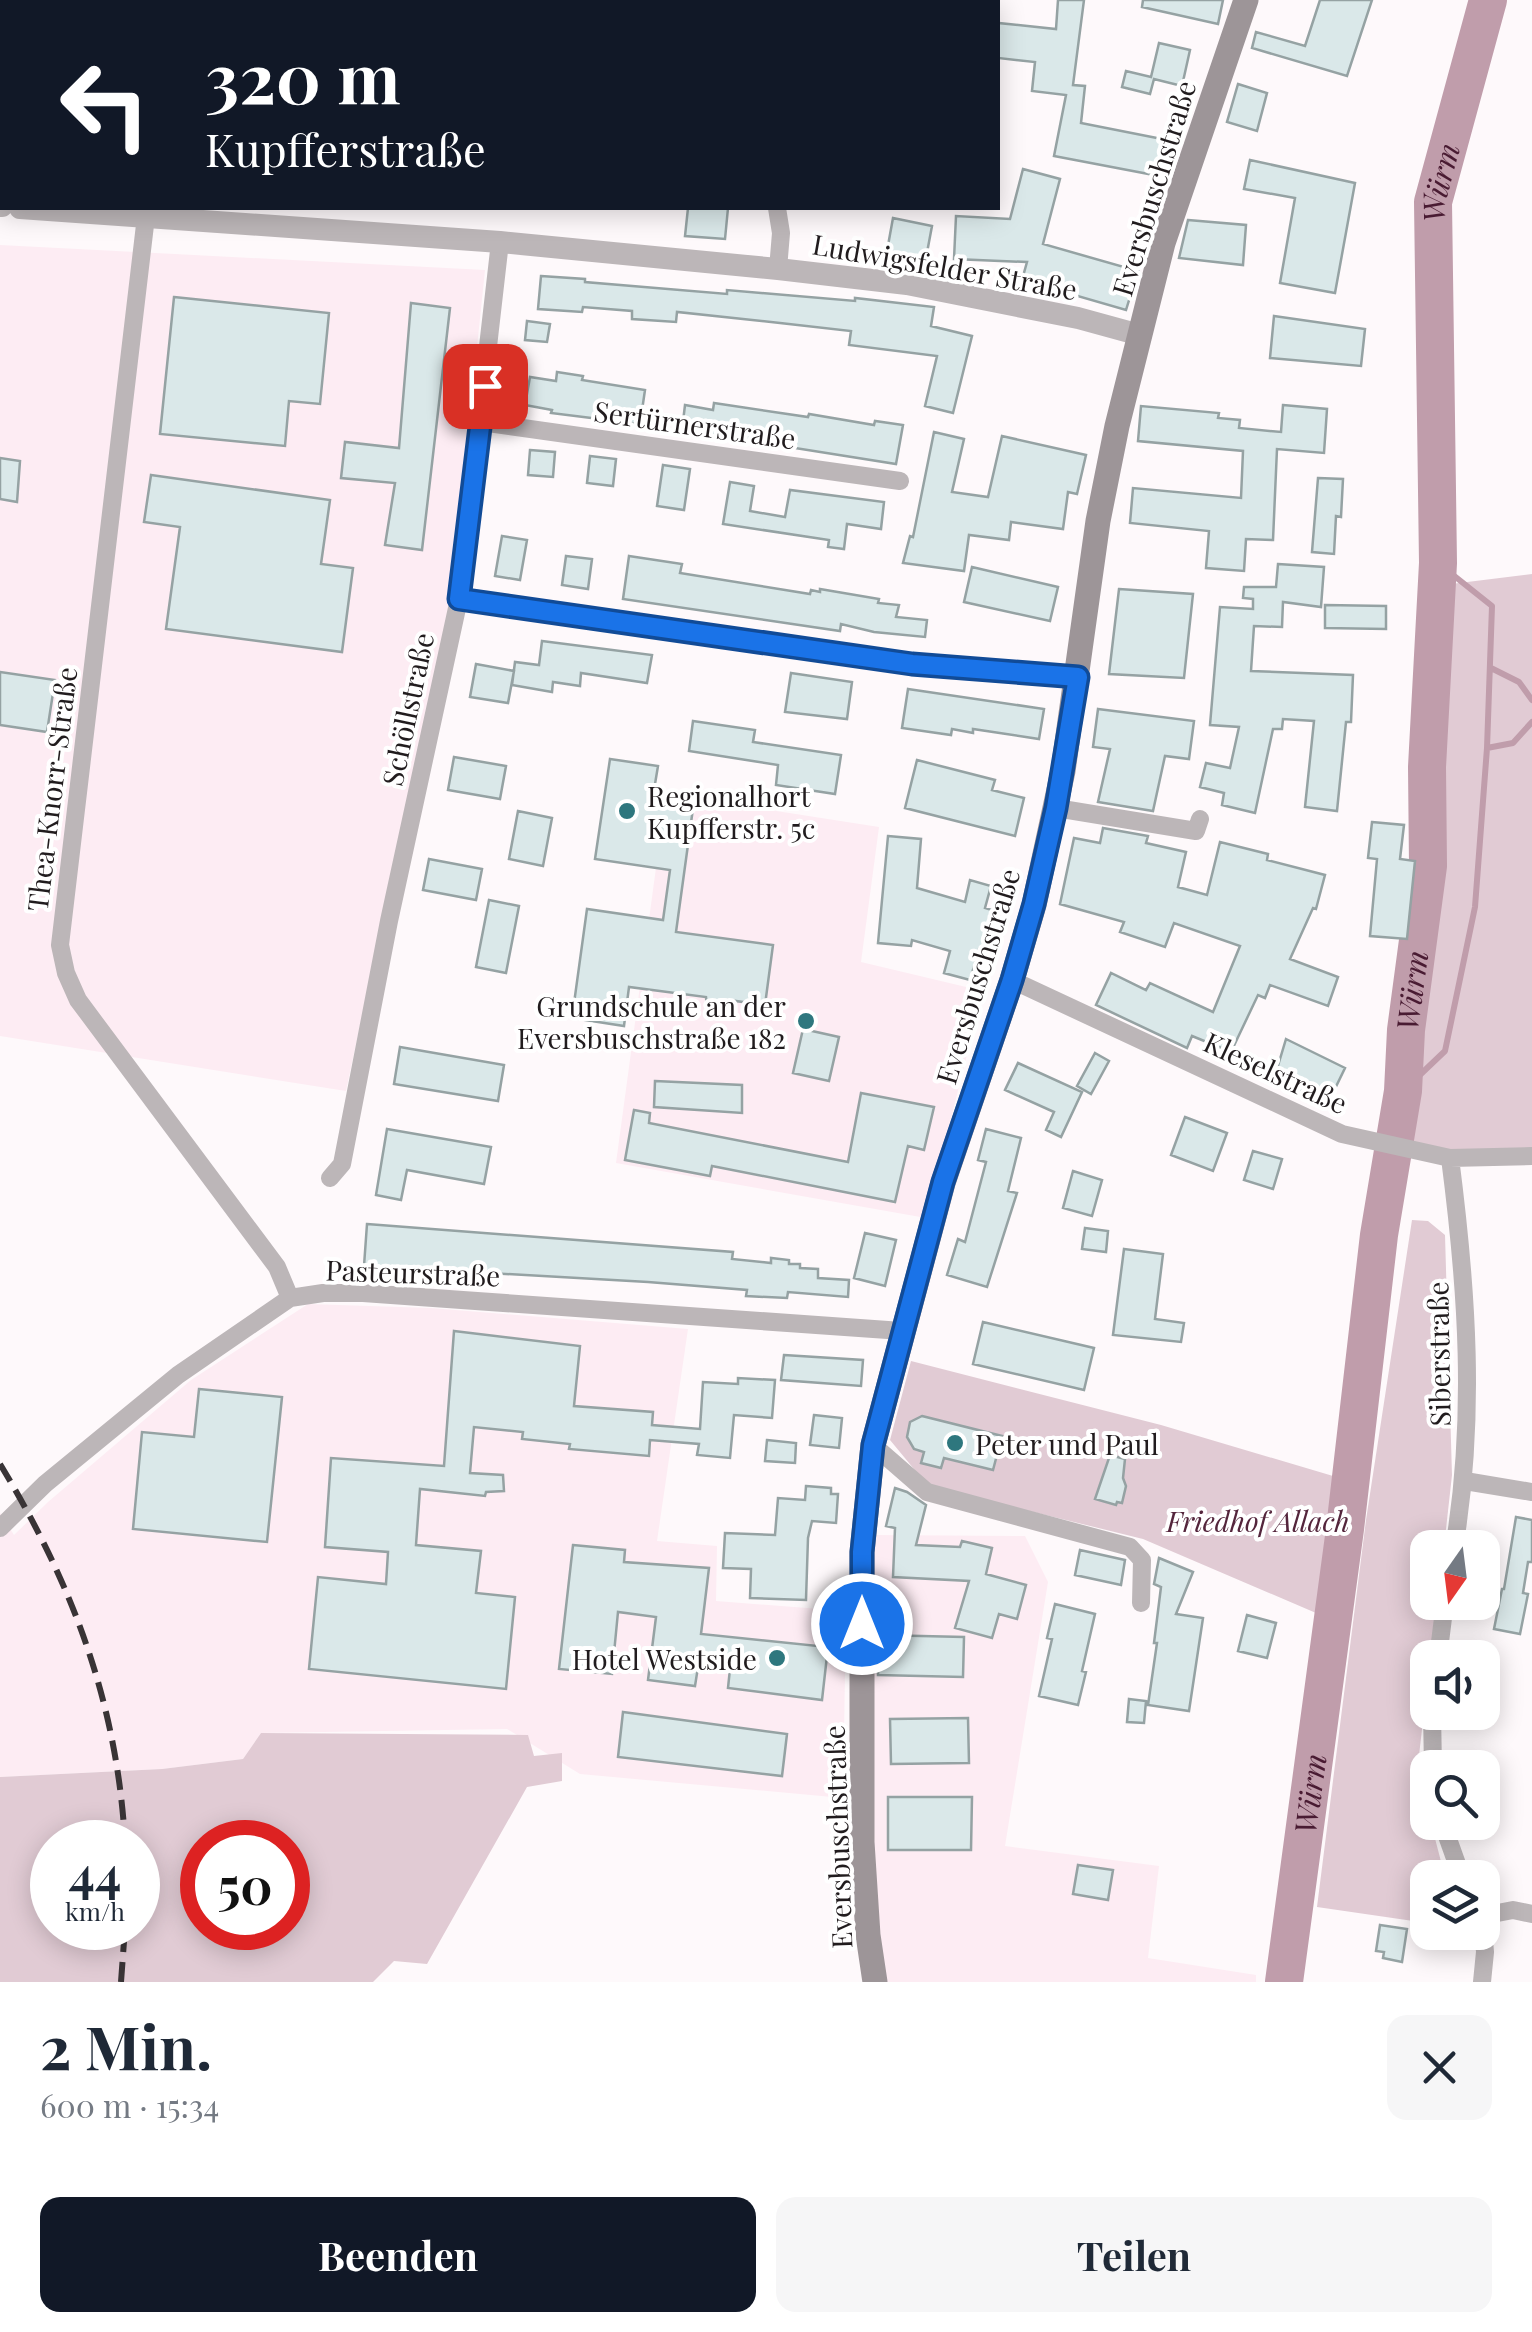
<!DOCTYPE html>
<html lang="de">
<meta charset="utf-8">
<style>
body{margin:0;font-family:"Playfair Display",serif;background:#f6f6f7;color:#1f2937;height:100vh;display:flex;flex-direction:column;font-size:38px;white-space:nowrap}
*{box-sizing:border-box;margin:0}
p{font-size:32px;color:#747a83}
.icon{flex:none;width:55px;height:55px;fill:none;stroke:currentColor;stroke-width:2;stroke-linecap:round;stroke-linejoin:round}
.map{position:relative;height:1982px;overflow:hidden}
.sheet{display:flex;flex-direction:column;background:#fff;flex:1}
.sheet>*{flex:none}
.guide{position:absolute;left:0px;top:0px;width:1000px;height:210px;box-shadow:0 5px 25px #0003;background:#111827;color:#fff;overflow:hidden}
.needle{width:65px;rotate:194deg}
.controls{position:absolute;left:1410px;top:1530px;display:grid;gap:20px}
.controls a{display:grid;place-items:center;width:90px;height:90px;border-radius:20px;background:#fff;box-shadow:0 5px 25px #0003;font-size:50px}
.speed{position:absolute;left:30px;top:1820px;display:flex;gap:20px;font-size:50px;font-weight:700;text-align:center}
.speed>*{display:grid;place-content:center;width:130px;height:130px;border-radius:50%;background:#fff;box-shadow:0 5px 25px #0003;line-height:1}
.speed small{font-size:25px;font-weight:400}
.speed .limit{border:15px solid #d22;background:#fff;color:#111}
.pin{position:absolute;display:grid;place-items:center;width:85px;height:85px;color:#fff;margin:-42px;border-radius:20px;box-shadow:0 5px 15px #0006}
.me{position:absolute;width:110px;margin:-55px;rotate:0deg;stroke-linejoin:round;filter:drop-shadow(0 0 8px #0008)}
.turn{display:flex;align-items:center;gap:35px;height:210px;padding:0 40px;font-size:45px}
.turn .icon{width:130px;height:130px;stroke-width:2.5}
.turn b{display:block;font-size:70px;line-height:85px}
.round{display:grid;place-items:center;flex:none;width:105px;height:105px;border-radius:20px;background:#f6f6f7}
.overview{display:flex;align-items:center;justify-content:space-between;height:170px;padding:0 40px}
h1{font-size:60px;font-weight:700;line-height:75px}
.primary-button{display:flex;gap:20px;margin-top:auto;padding:20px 40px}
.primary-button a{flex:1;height:115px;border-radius:20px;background:#111827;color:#fff;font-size:40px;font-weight:700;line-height:115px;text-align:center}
.primary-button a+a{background:#f6f6f7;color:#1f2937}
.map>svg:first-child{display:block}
</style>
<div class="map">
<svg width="1532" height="1982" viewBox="0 0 1532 1982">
<rect width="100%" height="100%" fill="#fef9fb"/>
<!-- built -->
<path fill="#fdecf3" d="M 0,245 L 485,270 L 451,598 L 346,1091 L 0,1036 Z
M 666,794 L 879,827 L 861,962 L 983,991 L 926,1218 L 616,1163 Z
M 308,1304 L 431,1308 L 688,1329 L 657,1541 L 717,1546 L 716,1601 L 846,1611 L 843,1798 L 580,1774 L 507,1729 L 261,1733 L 243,1759 L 162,1769 L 0,1777 L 0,1513 L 14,1535 L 48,1502 L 191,1380 Z
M 875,1535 L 1025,1536 L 1048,1582 L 1005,1846 L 1159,1866 L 1148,1958 L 1256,1975 L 1256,1982 L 875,1982 L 868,1613 Z"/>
<!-- green -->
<path fill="#e1cbd4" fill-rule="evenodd" d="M 1532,574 L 1532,1148 L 1437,1150 L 1397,1136 L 1428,919 L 1443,585 Z
M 1412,1220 L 1428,1221 L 1445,1235 L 1452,1475 L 1444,1547 L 1428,1548 L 1428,1602 L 1438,1603 L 1431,1657 L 1428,1658 L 1427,1686 L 1418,1764 L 1428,1822 L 1431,1823 L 1445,1877 L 1428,1878 L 1427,1923 L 1317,1907 L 1366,1520 Z
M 911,1361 L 1161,1425 L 1333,1476 L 1316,1613 L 1143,1539 L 928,1486 L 890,1440 Z
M 261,1733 L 528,1735 L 534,1756 L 562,1753 L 562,1781 L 527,1787 L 427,1964 L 394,1961 L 373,1982 L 0,1982 L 0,1777 L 162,1769 L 243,1759 ZM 138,1842 L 138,1928 L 52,1928 L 52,1842 ZM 288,1842 L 288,1928 L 202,1928 L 202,1842 Z"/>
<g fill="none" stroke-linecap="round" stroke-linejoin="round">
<!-- stream -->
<path stroke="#c09dab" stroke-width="6" d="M 1491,668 L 1519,682 L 1532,700
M 1487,748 L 1513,743 L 1532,722
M 1403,1091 L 1445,1051 L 1475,907 L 1487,748 L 1492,606 L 1438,563"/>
<!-- river -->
<path stroke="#c09dab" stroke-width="38" id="s1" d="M 1284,1982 L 1345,1529 L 1379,1235 L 1403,1091 L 1406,1030 L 1428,866 L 1427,767 L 1438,563 L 1433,202 L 1488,0"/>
</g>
<!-- building -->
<path fill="#dae8e9" stroke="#95a2a3" stroke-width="2.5" d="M 1058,0 L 1084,0 L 1073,85 L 1085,86 L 1081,123 L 1167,140 L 1159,176 L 1054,156 L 1066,95 L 1032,91 L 1035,62 L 998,58 L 998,23 L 1056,29 Z
M 1143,0 L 1223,0 L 1218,24 L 1142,7 Z
M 1320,0 L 1372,0 L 1347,76 L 1252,48 L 1256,32 L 1305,46 Z
M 1159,43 L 1190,50 L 1182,86 L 1154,79 L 1150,94 L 1122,87 L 1126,71 L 1151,77 Z
M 1238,84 L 1267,93 L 1257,131 L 1227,122 Z
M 1250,160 L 1355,183 L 1335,293 L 1280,283 L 1295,198 L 1244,189 Z
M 1023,169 L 1060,179 L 1043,244 L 1138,271 L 1126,310 L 1022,280 L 1027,262 L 954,259 L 956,216 L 1010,219 Z
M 688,208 L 728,208 L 725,239 L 685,236 Z
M 893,218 L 932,226 L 926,258 L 887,251 Z
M 1188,220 L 1246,225 L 1243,265 L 1179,258 Z
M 541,276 L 585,279 L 585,282 L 727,294 L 727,290 L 855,301 L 855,298 L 934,307 L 931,326 L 972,336 L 953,413 L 925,406 L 937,356 L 849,345 L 851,331 L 780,323 L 677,312 L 676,322 L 632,319 L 632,311 L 583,307 L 582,312 L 538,309 Z
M 174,297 L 329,313 L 320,404 L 289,401 L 285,446 L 160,434 Z
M 411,303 L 450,308 L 422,550 L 385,545 L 395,483 L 341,478 L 345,442 L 399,448 Z
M 1274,316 L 1365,329 L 1361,366 L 1270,358 Z
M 527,321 L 550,324 L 547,342 L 525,340 Z
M 557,372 L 583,376 L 582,380 L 645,390 L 640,424 L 551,413 L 552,410 L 525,405 L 530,377 L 556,381 Z
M 714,403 L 808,417 L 809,414 L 874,425 L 875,421 L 903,425 L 896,464 L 682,430 L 685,405 L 713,410 Z
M 1283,405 L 1327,409 L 1324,453 L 1277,449 L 1273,540 L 1246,539 L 1244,571 L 1206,568 L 1209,531 L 1130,523 L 1133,488 L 1241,498 L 1243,451 L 1138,441 L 1141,406 L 1219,413 L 1218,418 L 1240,420 L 1239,428 L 1281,432 Z
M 934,432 L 964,439 L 952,492 L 988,497 L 1002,436 L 1086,455 L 1077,494 L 1068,492 L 1063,529 L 1011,522 L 1009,540 L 969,535 L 964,571 L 903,563 L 910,536 L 913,537 Z
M 530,450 L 555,452 L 553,477 L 528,475 Z
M 590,456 L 616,459 L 613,486 L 587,483 Z
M 0,458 L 20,461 L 17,502 L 0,499 Z
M 663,465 L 690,469 L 684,510 L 657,506 Z
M 151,475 L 330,500 L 321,564 L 353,568 L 342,652 L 166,629 L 180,527 L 144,522 Z
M 1318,478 L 1343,479 L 1341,517 L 1336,516 L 1334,554 L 1312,552 Z
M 730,482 L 754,486 L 750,511 L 785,517 L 790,490 L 884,502 L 881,529 L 847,524 L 844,549 L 828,547 L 829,540 L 723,524 Z
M 502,536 L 527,540 L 520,580 L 495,576 Z
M 566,556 L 592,559 L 588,589 L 562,585 Z
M 629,556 L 682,564 L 680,573 L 810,594 L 811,590 L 820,592 L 820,589 L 879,599 L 878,603 L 899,605 L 896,617 L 927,620 L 925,637 L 874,632 L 841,624 L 840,631 L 623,599 Z
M 1278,564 L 1324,567 L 1321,607 L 1283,602 L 1282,627 L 1254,626 L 1251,671 L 1353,675 L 1351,722 L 1346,722 L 1337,811 L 1305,807 L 1314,721 L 1283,719 L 1282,729 L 1273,729 L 1255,813 L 1222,805 L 1224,793 L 1200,787 L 1206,763 L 1230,768 L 1239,727 L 1210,725 L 1220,607 L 1253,609 L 1253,599 L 1243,598 L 1244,587 L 1276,587 Z
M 972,567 L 1058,587 L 1050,621 L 964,602 Z
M 1119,589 L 1193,594 L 1184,678 L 1109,674 Z
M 1325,605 L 1386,606 L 1386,629 L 1325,628 Z
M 542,641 L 652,655 L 647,683 L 581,673 L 580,686 L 553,682 L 552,692 L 512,685 L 515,662 L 539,665 Z
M 476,664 L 514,671 L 508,703 L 470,697 Z
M 0,672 L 55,680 L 47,732 L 0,725 Z
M 791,673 L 852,682 L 847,719 L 785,712 Z
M 908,689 L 1044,709 L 1039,739 L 973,729 L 973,733 L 952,729 L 951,735 L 902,728 Z
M 1098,709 L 1194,721 L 1189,759 L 1165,756 L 1153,811 L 1098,802 L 1110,749 L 1093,747 Z
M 693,721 L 755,730 L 753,742 L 841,755 L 835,794 L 776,785 L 778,765 L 689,751 Z
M 454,757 L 506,766 L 500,799 L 448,790 Z
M 610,759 L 658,766 L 653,796 L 694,801 L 676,932 L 773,945 L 765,1005 L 728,1000 L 724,1013 L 707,1009 L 706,997 L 629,987 L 624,1026 L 572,1018 L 587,909 L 663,920 L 670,870 L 595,859 Z
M 917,760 L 995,780 L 992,790 L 1024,798 L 1015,836 L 905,808 Z
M 518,811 L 552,818 L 543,866 L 509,859 Z
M 1372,822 L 1404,825 L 1400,859 L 1415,861 L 1407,939 L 1370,936 L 1377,859 L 1368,858 Z
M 1103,828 L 1148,836 L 1146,843 L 1186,852 L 1178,887 L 1207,895 L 1220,842 L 1268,854 L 1267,860 L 1325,875 L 1316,909 L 1313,908 L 1290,959 L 1338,977 L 1328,1006 L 1270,985 L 1265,998 L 1258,995 L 1231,1052 L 1192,1036 L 1187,1048 L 1096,1005 L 1111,973 L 1146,990 L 1150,983 L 1213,1012 L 1240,946 L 1174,923 L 1165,947 L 1120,932 L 1124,922 L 1060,904 L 1074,838 L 1100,843 Z
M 888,836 L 921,839 L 917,888 L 965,902 L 970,880 L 991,886 L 985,908 L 995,911 L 984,951 L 979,949 L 970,980 L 944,973 L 950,951 L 912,940 L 911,946 L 878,943 Z
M 429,859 L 482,869 L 476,900 L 423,890 Z
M 489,900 L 519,906 L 506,973 L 476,967 Z
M 803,1029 L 839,1037 L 829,1081 L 793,1073 Z
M 1286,1039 L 1345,1068 L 1327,1105 L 1274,1079 Z
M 400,1047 L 504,1065 L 498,1101 L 394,1084 Z
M 1095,1053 L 1109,1061 L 1091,1094 L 1077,1086 Z
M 1018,1063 L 1082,1092 L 1061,1137 L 1046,1130 L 1054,1112 L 1005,1090 Z
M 655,1081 L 742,1085 L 742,1113 L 654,1107 Z
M 861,1093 L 934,1107 L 924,1150 L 908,1146 L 895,1202 L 712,1166 L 710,1176 L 625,1160 L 634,1110 L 650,1113 L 649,1123 L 848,1162 Z
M 1185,1117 L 1227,1133 L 1213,1171 L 1171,1155 Z
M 387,1129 L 491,1147 L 484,1184 L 407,1170 L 401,1200 L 376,1195 Z
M 986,1129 L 1021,1138 L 1008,1191 L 1017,1193 L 987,1287 L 947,1275 L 958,1239 L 965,1242 L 986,1162 L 978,1160 Z
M 1253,1151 L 1282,1159 L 1273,1189 L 1244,1180 Z
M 1073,1171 L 1102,1180 L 1092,1216 L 1063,1208 Z
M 367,1224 L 733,1252 L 732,1259 L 771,1263 L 771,1258 L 789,1260 L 789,1264 L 800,1264 L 800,1268 L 818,1269 L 818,1278 L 849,1280 L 848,1297 L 788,1292 L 787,1298 L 746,1296 L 747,1290 L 648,1282 L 364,1266 Z
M 1085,1228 L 1108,1231 L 1106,1252 L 1082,1249 Z
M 865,1233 L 896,1240 L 885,1286 L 854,1278 Z
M 1124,1249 L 1163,1254 L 1155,1319 L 1184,1323 L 1181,1342 L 1113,1335 Z
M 983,1322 L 1094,1348 L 1084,1390 L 973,1364 Z
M 454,1331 L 580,1346 L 574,1406 L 653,1412 L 652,1425 L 700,1429 L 703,1382 L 738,1384 L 738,1378 L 775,1380 L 772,1418 L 734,1415 L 730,1458 L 697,1455 L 699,1444 L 650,1440 L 649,1456 L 569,1449 L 570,1444 L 522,1439 L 523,1432 L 474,1427 L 470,1473 L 503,1475 L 504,1491 L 486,1492 L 485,1496 L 420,1489 L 416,1545 L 481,1551 L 476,1593 L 515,1597 L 506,1689 L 309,1669 L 318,1577 L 386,1584 L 388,1552 L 325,1547 L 331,1458 L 444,1466 Z
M 784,1355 L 863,1360 L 861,1386 L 781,1380 Z
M 199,1389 L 282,1397 L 267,1542 L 133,1529 L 142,1432 L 194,1437 Z
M 814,1415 L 842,1418 L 839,1448 L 810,1445 Z
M 922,1416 L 1002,1436 L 993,1470 L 944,1458 L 941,1468 L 921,1463 L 924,1452 L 914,1449 L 907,1437 L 910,1422 Z
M 767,1440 L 796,1443 L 795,1463 L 765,1461 Z
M 1110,1455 L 1125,1459 L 1123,1478 L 1126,1486 L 1122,1503 L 1117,1502 L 1116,1505 L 1095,1499 Z
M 806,1486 L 831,1488 L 831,1494 L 838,1494 L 836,1523 L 812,1521 L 808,1538 L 806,1600 L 750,1598 L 751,1569 L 723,1568 L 725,1533 L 775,1535 L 778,1498 L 805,1500 Z
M 895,1488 L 907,1492 L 926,1505 L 916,1545 L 960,1547 L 962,1541 L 992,1548 L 986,1574 L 1026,1585 L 1017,1619 L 999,1614 L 992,1638 L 955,1628 L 969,1581 L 893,1577 L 895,1528 L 886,1526 Z
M 1516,1517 L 1532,1520 L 1532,1562 L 1528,1562 L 1523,1593 L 1528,1594 L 1520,1634 L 1494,1629 L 1502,1589 L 1504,1589 Z
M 573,1545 L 625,1550 L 624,1562 L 709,1568 L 701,1634 L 828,1647 L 822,1700 L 728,1688 L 730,1669 L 698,1667 L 695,1686 L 648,1680 L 656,1617 L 618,1612 L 612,1674 L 559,1669 Z
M 1080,1550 L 1125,1560 L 1121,1585 L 1075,1575 Z
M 1159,1558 L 1193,1572 L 1176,1614 L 1203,1618 L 1189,1711 L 1148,1705 L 1157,1643 L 1154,1643 L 1161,1587 L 1154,1584 Z
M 1055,1604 L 1095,1614 L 1082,1671 L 1086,1672 L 1078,1705 L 1039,1696 L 1052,1639 L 1047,1638 Z
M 1247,1615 L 1276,1623 L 1267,1658 L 1238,1651 Z
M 878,1635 L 964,1637 L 963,1677 L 878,1675 Z
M 1129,1699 L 1146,1701 L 1144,1723 L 1127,1722 Z
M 623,1712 L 787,1734 L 782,1776 L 618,1757 Z
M 968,1718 L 969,1763 L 891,1764 L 890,1719 Z
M 888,1797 L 972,1797 L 971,1850 L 888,1850 Z
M 1078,1865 L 1113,1870 L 1108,1900 L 1073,1894 Z
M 1380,1925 L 1407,1929 L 1402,1962 L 1383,1958 L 1384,1952 L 1376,1951 Z"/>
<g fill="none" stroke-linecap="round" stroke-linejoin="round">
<!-- minor -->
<path stroke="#bcb6b8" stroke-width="18" d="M 627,0 L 629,2
M 642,0 L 642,2
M 156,2 L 156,0
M 147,208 L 60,945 L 66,973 L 78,1000 L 277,1267 L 290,1298
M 777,208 L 781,233 L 778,269
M 481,422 L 900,481
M 459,599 L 912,664 L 1078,677
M 1056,808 L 1196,831 L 1200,819
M 1012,980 L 1342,1134 L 1450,1158 L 1532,1156
M 1450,1158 C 1467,1289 1476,1417 1454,1548
M 330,1178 L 342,1164 L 389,921 L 459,599 L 500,242
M 873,1445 L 927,1492 L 1130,1547 L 1142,1560 L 1141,1603
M 1465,1481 L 1532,1492
M 0,1528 L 45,1484 L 178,1375 L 290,1298 L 323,1293 L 363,1293 L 902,1331
M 1438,1658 L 1445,1602
M 1432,1712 L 1433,1768
M 1442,1822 L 1462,1878
M 1482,1916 L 1513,1910 L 1532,1914
M 1482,1982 L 1485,1952 L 1482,1917"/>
<!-- tertiary -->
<path stroke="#bcb6b8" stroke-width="22" d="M 0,206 L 2,206
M 20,208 L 500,242 L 778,269 L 907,284 L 1078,318 L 1140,335"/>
<!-- secondary -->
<path stroke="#9d9598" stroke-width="25" d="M 875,1982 L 868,1935 L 862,1842 L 862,1552 L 873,1445 L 943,1183 L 1012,980 L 1034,905 L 1063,771 L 1098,521 L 1117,426 L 1163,243 L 1246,0"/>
<!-- rail -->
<path stroke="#393436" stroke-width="6" stroke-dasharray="20 10" stroke-linecap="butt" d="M 0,1464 C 72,1583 117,1702 125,1842
M 121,1982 L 125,1928"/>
</g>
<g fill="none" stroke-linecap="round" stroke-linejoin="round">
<defs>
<path id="route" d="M 485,386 L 459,599 L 912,664 L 1078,677 L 1056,808 L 1034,904 L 1012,980 L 943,1182 L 873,1445 L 862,1552 L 862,1624"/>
</defs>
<!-- route casing -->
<use href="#route" stroke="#114b97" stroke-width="25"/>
<!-- route -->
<use href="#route" stroke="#1a73e8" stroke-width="18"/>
</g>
<!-- markers -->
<g fill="#2e777e" stroke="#fff" stroke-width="4">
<circle cx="627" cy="811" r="10"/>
<circle cx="806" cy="1021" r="10"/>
<circle cx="955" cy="1443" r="10"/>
<circle cx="777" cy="1658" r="10"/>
</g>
<g text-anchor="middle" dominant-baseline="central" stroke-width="8" stroke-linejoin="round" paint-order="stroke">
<!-- street labels -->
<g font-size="28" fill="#211c1e" stroke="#fff">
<text transform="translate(1153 188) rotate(-73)">Eversbuschstraße</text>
<text transform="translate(945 266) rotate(10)">Ludwigsfelder Straße</text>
<text transform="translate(695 424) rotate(8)">Sertürnerstraße</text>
<text transform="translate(407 709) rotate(-78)">Schöllstraße</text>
<text transform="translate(51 789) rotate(-83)">Thea-Knorr-Straße</text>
<text transform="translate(977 976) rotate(-73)">Eversbuschstraße</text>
<text transform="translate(1276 1072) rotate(25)">Kleselstraße</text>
<text transform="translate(413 1272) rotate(2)">Pasteurstraße</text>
<text transform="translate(1438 1354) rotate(-91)">Siberstraße</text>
<text transform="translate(837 1837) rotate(-92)">Eversbuschstraße</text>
</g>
<!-- poi labels -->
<g font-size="28" fill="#211c1e" stroke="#fff" text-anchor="start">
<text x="647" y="795">Regionalhort<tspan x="647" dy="32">Kupfferstr. 5c</tspan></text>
<text x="786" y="1005" text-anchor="end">Grundschule an der<tspan x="786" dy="32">Eversbuschstraße 182</tspan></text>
<text x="975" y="1443">Peter und Paul</text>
<text x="757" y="1658" text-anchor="end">Hotel Westside</text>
</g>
<!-- park labels -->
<g font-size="28" font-style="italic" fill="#54253c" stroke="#fff">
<text x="1258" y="1520">Friedhof Allach</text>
</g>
<!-- water labels -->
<g font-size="30" font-style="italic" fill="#491b32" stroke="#fff">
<text stroke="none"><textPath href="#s1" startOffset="1810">Würm</textPath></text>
<text stroke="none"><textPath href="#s1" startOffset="1000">Würm</textPath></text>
<text stroke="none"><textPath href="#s1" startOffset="190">Würm</textPath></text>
</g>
</g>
</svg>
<div class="controls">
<a><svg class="needle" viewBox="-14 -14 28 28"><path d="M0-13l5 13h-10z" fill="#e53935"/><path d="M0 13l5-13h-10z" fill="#747a83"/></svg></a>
<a><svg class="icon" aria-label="sound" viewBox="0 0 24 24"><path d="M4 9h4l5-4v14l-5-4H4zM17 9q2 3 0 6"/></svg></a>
<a><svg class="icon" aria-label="search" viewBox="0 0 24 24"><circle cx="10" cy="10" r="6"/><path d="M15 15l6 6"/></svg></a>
<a><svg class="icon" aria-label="layers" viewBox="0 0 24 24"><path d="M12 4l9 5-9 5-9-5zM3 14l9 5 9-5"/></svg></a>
</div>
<div class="speed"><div>44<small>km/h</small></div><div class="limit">50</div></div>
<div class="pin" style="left:485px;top:386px;background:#d93025"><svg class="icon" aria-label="arrive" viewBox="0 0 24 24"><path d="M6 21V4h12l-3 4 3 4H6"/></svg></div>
<svg class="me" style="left:862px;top:1624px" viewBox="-20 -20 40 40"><circle r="17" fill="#1a73e8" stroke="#fff" stroke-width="3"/><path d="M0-11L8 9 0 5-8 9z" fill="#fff"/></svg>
<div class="guide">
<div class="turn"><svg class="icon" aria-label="left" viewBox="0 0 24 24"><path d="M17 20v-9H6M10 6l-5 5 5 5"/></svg><div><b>320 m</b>Kupfferstraße</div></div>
</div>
</div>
<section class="sheet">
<div class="overview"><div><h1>2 Min.</h1><p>600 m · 15:34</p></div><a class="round"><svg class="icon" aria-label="close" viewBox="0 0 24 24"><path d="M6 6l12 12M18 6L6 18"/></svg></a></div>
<div class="primary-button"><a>Beenden</a><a>Teilen</a></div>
</section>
